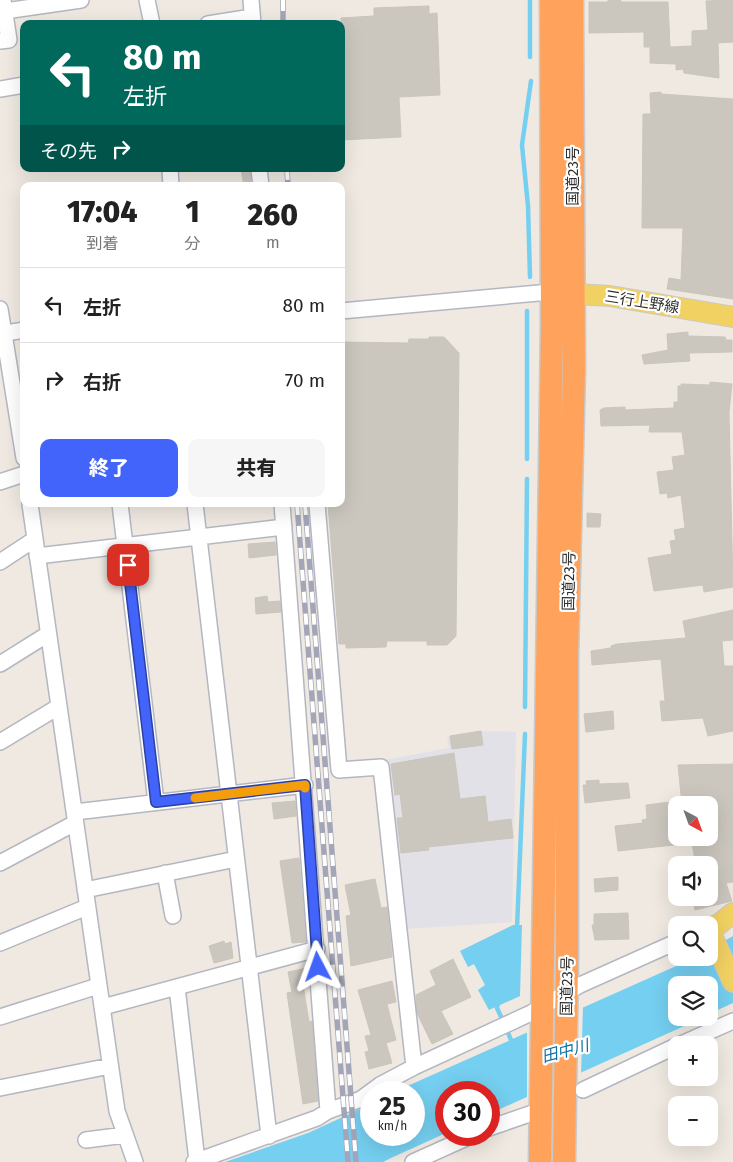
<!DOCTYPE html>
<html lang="ja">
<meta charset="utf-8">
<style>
body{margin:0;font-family:"Fira Sans","Noto Sans JP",sans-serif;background:#f6f6f6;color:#222;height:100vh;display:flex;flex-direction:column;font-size:19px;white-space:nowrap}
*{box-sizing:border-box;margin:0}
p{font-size:16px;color:#767676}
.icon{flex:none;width:28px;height:28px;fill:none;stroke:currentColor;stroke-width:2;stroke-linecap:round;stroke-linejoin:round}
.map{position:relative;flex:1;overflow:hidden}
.sheet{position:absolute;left:20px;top:182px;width:325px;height:325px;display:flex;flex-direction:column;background:#fff;border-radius:10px;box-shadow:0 5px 20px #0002}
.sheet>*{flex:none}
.banner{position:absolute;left:20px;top:20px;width:325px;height:152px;border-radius:10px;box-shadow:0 5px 20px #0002;background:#00695c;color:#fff;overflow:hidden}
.needle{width:32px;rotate:139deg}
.buttons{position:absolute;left:668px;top:796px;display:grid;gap:10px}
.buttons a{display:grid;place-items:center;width:50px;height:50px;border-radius:10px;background:#fff;box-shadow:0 5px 20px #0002;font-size:25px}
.speed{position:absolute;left:360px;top:1081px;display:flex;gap:10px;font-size:25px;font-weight:700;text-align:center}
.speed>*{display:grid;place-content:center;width:65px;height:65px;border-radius:50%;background:#fff;box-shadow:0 5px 20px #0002;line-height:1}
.speed small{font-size:12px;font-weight:400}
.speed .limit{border:8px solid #d22;background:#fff;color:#111}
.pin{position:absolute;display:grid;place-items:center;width:42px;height:42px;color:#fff;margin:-21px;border-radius:10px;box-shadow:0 2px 8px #0006}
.me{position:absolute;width:55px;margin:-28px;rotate:356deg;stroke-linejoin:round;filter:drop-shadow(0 0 4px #0008)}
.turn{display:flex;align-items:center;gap:18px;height:105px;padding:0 20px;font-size:22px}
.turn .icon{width:65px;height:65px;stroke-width:2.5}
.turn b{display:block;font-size:35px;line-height:42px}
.then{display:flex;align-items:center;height:48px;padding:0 20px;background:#0003;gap:10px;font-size:19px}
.eta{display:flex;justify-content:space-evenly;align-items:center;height:85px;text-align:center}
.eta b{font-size:30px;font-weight:800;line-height:35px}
.primary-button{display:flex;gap:10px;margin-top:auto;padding:10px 20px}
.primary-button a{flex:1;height:58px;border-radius:10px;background:#4264fb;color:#fff;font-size:20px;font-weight:800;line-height:58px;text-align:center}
.primary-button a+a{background:#f6f6f6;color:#222}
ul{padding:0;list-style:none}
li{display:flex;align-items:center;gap:15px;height:75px;padding:0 20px;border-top:1px solid #e0e0e0}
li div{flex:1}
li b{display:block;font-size:19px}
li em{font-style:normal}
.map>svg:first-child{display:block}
</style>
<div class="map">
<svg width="733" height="1162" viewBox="0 0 733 1162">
<rect width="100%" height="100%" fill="#efe9e1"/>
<!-- industrial -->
<path fill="#e3e1e8" d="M 481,731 L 516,732 L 512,922 L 406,929 L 399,857 L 384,760 L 449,748 L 447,737 Z"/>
<!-- water -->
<path fill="#75cff0" d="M 513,925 L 522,925 L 520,996 L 489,1010 L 478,990 L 485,985 L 474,964 L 468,967 L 460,951 Z
M 733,936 L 733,1003 L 709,1014 L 709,985 L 676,985 L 676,1018 L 702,1018 L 489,1114 L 489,1092 L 446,1092 L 446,1133 L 391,1158 L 383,1162 L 225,1162 L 308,1133 L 371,1104 L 371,1135 L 414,1135 L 414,1092 L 394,1092 L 694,958 L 709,958 L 709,950 Z"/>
<!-- pier -->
<path fill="#efe9e1" d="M 583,1005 L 581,1076 L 527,1099 L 527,1030 Z"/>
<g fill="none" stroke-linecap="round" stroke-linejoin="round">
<!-- stream -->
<path stroke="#75cff0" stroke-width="4.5" d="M 530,0 L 530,57
M 530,277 L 528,206 L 522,145 L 531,81
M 527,459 L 527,311
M 525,707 L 527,479
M 517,928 L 525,734
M 498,1003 L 497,1008 L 503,1021
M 507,1030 L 513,1045"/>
</g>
<!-- building -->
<path fill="#cbc7bf" stroke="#cbc5ba" d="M 608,0 L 620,0 L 622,2 L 668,2 L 670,47 L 692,46 L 692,31 L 708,30 L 706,1 L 733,0 L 733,42 L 718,43 L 719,78 L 684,73 L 683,69 L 676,70 L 676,64 L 650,63 L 650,47 L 644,47 L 644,32 L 589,33 L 589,2 L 608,2 Z
M 429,6 L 429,14 L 437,13 L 440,95 L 399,97 L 401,137 L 341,140 L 341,18 L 374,16 L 374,8 Z
M 661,92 L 661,94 L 733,99 L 733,299 L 667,289 L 669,278 L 681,280 L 683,228 L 642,228 L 643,114 L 651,114 L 650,93 Z
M 241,169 L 250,169 L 251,185 L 244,186 Z
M 688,332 L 688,336 L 725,337 L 726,340 L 732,340 L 732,352 L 689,353 L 690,361 L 644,364 L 642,355 L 668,350 L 667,334 Z
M 429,337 L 444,337 L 459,353 L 456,636 L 447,645 L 427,645 L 427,641 L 387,641 L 386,647 L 346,648 L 346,644 L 339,644 L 328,504 L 341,504 L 341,342 L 408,343 L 409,339 L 429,339 Z
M 710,382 L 732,384 L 729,412 L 733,587 L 704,592 L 703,585 L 654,591 L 648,558 L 672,554 L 670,541 L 676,540 L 674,530 L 685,528 L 681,495 L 668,498 L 667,493 L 660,494 L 657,472 L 674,470 L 672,457 L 685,455 L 682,432 L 649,432 L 650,425 L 601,426 L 600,410 L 604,408 L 625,407 L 625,410 L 674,408 L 674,402 L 678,402 L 678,386 L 681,386 L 681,384 L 710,385 Z
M 587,513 L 601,514 L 600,527 L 587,527 Z
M 275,542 L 276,555 L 249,558 L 248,544 Z
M 267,596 L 268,602 L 280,601 L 281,612 L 256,614 L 255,598 Z
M 733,610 L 733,640 L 722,641 L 724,666 L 733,666 L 733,731 L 708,736 L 703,718 L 662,721 L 660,701 L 665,701 L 661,659 L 592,665 L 591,651 L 611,648 L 611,646 L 617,644 L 686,638 L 683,621 Z
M 613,711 L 614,729 L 586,732 L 584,714 Z
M 481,731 L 483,745 L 452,749 L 450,736 Z
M 454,753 L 460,799 L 485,796 L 488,822 L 511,819 L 513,838 L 428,847 L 429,850 L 401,853 L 397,818 L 403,818 L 400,794 L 395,795 L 391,764 Z
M 733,764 L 733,882 L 726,883 L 732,901 L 695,910 L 692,898 L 709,898 L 709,865 L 696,865 L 691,838 L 709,838 L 709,805 L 682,805 L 678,765 Z
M 599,780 L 599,784 L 628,783 L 630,798 L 585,803 L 583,785 L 587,785 L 586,781 Z
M 295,801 L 296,816 L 274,819 L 272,803 Z
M 670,802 L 674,845 L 618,851 L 615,826 L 643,823 L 642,820 L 647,819 L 646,805 Z
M 299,858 L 306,942 L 292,943 L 280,861 Z
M 618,877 L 618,890 L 595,892 L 594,879 Z
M 375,879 L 381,908 L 387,907 L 392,957 L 351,966 L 346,916 L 351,915 L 345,885 Z
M 628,913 L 629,939 L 595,940 L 592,925 L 594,925 L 594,914 Z
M 224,941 L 225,944 L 231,942 L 233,958 L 214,963 L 209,946 Z
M 453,959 L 471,997 L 441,1011 L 453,1034 L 432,1044 L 417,1013 L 416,995 L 436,985 L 430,971 Z
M 307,968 L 309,984 L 303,985 L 309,1022 L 312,1021 L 318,1101 L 303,1104 L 287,993 L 292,992 L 288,972 Z
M 392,981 L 396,1002 L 387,1004 L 396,1040 L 386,1043 L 392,1063 L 369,1069 L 365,1052 L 369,1051 L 365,1036 L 371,1035 L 358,990 Z"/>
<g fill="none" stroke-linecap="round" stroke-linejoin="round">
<defs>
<path id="minor" d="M 147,0 L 152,24
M 251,0 L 253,24
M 5,11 L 81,0
M 208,24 L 252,17
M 0,41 L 9,40 L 3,0
M 0,89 L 24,85
M 170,169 L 171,186
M 259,169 L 261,186
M 0,309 L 24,458
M 341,311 L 550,292
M 0,334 L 24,330
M 0,482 L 24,474
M 30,504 L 117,1111 L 135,1162
M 120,504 L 156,802
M 195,504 L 269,1136
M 282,504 L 328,1111
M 317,504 L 339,770 L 381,767 L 414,1067
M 37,556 L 284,527
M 0,562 L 35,539
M 0,664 L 48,634
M 0,742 L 58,707
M 75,812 L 305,785
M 0,863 L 75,823
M 165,873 L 173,916
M 85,890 L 236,859
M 0,943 L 87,907
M 177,987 L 197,1161
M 103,1007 L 317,949
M 0,1017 L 98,986
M 679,1045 L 733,1021
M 0,1088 L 110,1066
M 583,1090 L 676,1046
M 489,1128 L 541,1110
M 86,1140 L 125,1135
M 194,1162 L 317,1118 L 328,1111 L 361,1099 L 380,1085 L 414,1067 L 531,1013 L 580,985 L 676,942
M 413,1162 L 473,1135"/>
<path id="major" d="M 559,293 L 610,296 L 733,317
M 709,928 L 719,924 L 733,913
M 709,929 L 733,982"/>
<path id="highway" d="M 540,1162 L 552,326 L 551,0
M 564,1162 L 567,961 L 567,655 L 574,369 L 572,0"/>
</defs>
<!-- minor casing -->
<use href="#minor" stroke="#b4b7c1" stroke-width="18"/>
<!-- major casing -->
<use href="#major" stroke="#c9c9c9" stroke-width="22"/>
<!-- highway casing -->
<use href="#highway" stroke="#c9c9c9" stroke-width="25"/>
<!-- minor -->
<use href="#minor" stroke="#fff" stroke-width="15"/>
<!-- major -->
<use href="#major" stroke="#f2d163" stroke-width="20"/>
<!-- highway -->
<use href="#highway" stroke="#ffa35c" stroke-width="22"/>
<defs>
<path id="rail" d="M 283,0 L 283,24
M 287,169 L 288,186
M 297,504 L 348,1162
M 305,504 L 356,1162"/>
</defs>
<!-- rail casing -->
<use href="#rail" stroke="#a3a6b8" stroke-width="5.5"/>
<!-- rail -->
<use href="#rail" stroke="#fff" stroke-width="4" stroke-dasharray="11" stroke-linecap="butt"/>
</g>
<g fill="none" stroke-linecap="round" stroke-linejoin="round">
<defs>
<path id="route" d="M 128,565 L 156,802 L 305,785 L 318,967"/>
</defs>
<!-- route casing -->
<use href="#route" stroke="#2b41a3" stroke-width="12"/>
<!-- route -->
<use href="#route" stroke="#4264fb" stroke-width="9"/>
<!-- slow -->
<path stroke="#f59e0b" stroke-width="9" d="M 195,798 L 305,785 L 305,788"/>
</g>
<g text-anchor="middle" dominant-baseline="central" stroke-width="4.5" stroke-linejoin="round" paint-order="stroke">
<!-- street labels -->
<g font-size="15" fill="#2e2e2e" stroke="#fff">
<text transform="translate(573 176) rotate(-90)">国道23号</text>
<text transform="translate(642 302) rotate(9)">三行上野線</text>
<text transform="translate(569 581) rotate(-89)">国道23号</text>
<text transform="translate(567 986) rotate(-89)">国道23号</text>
</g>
<!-- water labels -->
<g font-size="16" font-style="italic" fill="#0d6fa3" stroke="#fff">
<text transform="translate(565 1051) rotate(-15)">田中川</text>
</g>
</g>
</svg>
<div class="buttons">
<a><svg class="needle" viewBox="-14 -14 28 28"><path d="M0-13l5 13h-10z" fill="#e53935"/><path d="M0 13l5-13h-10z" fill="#767676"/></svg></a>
<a><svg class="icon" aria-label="sound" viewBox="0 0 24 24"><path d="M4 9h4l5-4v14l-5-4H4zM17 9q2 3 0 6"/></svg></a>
<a><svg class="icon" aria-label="search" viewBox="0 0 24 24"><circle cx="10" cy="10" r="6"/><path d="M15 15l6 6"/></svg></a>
<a><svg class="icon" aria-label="layers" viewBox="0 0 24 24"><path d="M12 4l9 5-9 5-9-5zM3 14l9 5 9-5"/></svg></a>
<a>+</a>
<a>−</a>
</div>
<div class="speed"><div>25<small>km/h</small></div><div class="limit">30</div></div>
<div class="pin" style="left:128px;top:565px;background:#d93025"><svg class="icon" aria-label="arrive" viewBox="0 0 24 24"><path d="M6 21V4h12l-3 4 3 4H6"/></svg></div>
<svg class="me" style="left:318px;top:967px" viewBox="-20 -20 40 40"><path d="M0-17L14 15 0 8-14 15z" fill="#4264fb" stroke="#fff" stroke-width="4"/></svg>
<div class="banner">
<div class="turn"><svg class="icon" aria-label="left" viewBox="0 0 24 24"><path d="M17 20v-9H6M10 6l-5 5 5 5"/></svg><div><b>80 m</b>左折</div></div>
<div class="then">その先<svg class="icon" aria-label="right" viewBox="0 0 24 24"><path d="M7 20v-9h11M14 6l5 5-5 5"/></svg></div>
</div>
<section class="sheet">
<div class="eta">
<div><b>17:04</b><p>到着</p></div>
<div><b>1</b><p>分</p></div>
<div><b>260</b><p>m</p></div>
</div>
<ul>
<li><svg class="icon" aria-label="left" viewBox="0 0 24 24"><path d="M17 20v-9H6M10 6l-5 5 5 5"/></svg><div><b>左折</b></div><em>80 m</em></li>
<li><svg class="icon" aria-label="right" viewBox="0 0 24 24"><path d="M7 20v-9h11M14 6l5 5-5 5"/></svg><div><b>右折</b></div><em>70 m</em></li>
</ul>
<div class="primary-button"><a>終了</a><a>共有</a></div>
</section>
</div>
